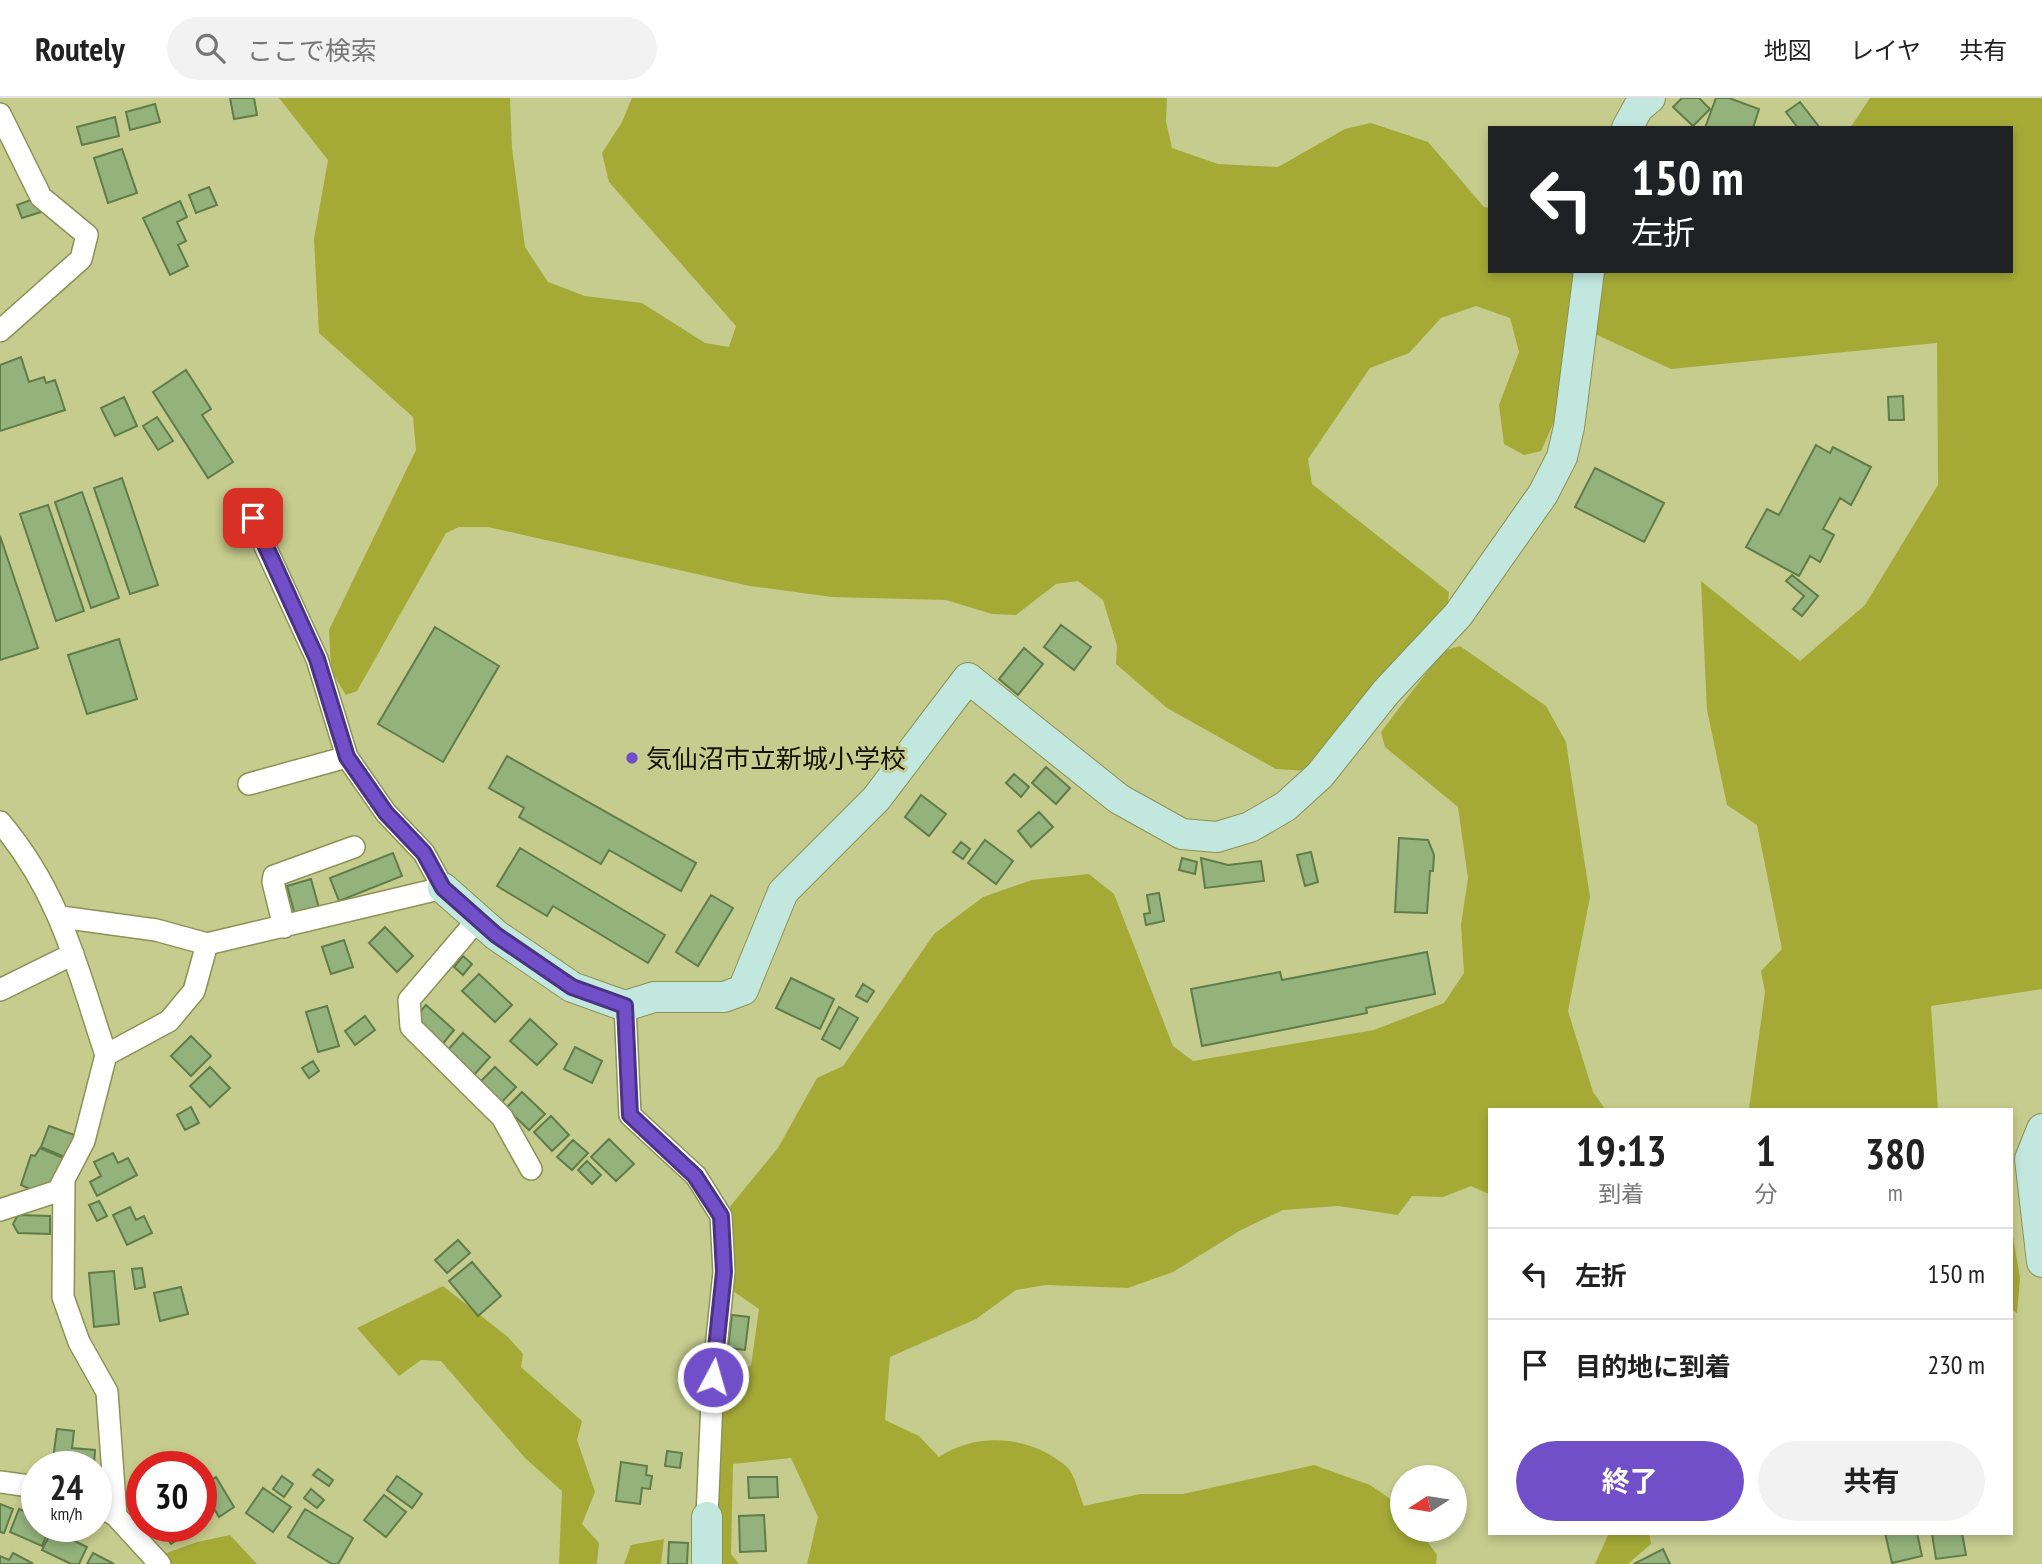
<!DOCTYPE html>
<html lang="ja">
<meta charset="utf-8">
<style>
body{margin:0;font-family:"PT Sans Narrow","Noto Sans JP",sans-serif;background:#f2f2f2;color:#222;height:100vh;display:flex;flex-direction:column;font-size:26px;white-space:nowrap}
*{box-sizing:border-box;margin:0}
p{font-size:23px;color:#767676}
.icon{flex:none;width:38px;height:38px;fill:none;stroke:currentColor;stroke-width:2;stroke-linecap:round;stroke-linejoin:round}
.map{position:relative;flex:1;overflow:hidden}
.sheet{position:absolute;left:1488px;top:1010px;width:525px;height:427px;display:flex;flex-direction:column;background:#fff;border-radius:0px;box-shadow:0 4px 10px #0003}
.sheet>*{flex:none}
.hud{position:absolute;left:1488px;top:28px;width:525px;height:147px;border-radius:0px;box-shadow:0 4px 10px #0003;background:#202124;color:#fff;overflow:hidden}
.needle{width:46px;rotate:258deg}
.controls{position:absolute;left:1390px;top:1367px;display:grid;gap:14px}
.controls a{display:grid;place-items:center;width:77px;height:77px;border-radius:50%;background:#fff;box-shadow:0 4px 10px #0003;font-size:35px}
.speed{position:absolute;left:21px;top:1353px;display:flex;gap:14px;font-size:35px;font-weight:700;text-align:center}
.speed>*{display:grid;place-content:center;width:91px;height:91px;border-radius:50%;background:#fff;box-shadow:0 4px 10px #0003;line-height:1}
.speed small{font-size:18px;font-weight:400}
.speed .limit{border:10px solid #d22;background:#fff;color:#111}
.pin{position:absolute;display:grid;place-items:center;width:60px;height:60px;color:#fff;margin:-30px;border-radius:14px;box-shadow:0 4px 10px #0006}
.me{position:absolute;width:77px;margin:-38px;rotate:6deg;stroke-linejoin:round;filter:drop-shadow(0 0 5px #0008)}
.turn{display:flex;align-items:center;gap:24px;height:147px;padding:0 28px;font-size:32px}
.turn .icon{width:91px;height:91px;stroke-width:2.5}
.turn b{display:block;font-size:49px;line-height:60px}
.eta{display:flex;justify-content:space-evenly;align-items:center;height:119px;text-align:center}
.eta b{font-size:42px;font-weight:700;line-height:49px}
.action{display:flex;gap:14px;margin-top:auto;padding:14px 28px}
.action a{flex:1;height:80px;border-radius:42px;background:#714fc8;color:#fff;font-size:28px;font-weight:700;line-height:80px;text-align:center}
.action a+a{background:#f2f2f2;color:#222}
ul{padding:0;list-style:none}
li{display:flex;align-items:center;gap:21px;height:91px;padding:0 28px;border-top:2px solid #e0e0e0}
li div{flex:1}
li b{display:block;font-size:26px}
li em{font-style:normal}
header{display:flex;align-items:center;gap:42px;box-sizing:border-box;height:98px;padding:0 35px;background:#fff;border-bottom:2px solid #e0e0e0}
header strong{font-size:33px}
nav{display:flex;gap:38px;margin-inline-start:auto;font-size:24px}
.search{width:490px;height:63px;background:#f2f2f2;display:flex;align-items:center;gap:18px;box-sizing:border-box;padding:0 24px;border-radius:38px;color:#767676;font-size:26px}
.map>svg:first-child{display:block}
</style>
<header>
<strong>Routely</strong>
<div class="search"><svg class="icon" aria-label="search" viewBox="0 0 24 24"><circle cx="10" cy="10" r="6"/><path d="M15 15l6 6"/></svg>ここで検索</div>
<nav><a>地図</a><a>レイヤ</a><a>共有</a></nav>
</header>
<div class="map">
<svg width="2042" height="1466" viewBox="0 0 2042 1466">
<rect width="100%" height="100%" fill="#c6cc8d"/>
<!-- green -->
<path fill="#a5aa37" d="M 279,0 L 510,0 L 512,50 L 525,149 L 548,184 L 585,198 L 642,205 L 705,245 L 729,249 L 736,228 L 609,84 L 602,55 L 622,24 L 632,0 L 1167,0 L 1166,23 L 1172,50 L 1218,66 L 1278,69 L 1345,31 L 1371,25 L 1428,44 L 1484,109 L 1489,110 L 1489,173 L 1577,173 L 1563,304 L 1541,353 L 1524,357 L 1504,346 L 1499,307 L 1519,254 L 1510,220 L 1476,208 L 1441,220 L 1409,255 L 1370,270 L 1308,361 L 1312,386 L 1449,494 L 1447,514 L 1309,673 L 1276,671 L 1167,610 L 1116,566 L 1117,548 L 1103,502 L 1078,483 L 1056,486 L 1016,517 L 992,516 L 946,502 L 832,499 L 750,488 L 488,429 L 459,429 L 446,435 L 357,593 L 346,597 L 331,573 L 329,532 L 416,352 L 413,319 L 319,235 L 314,141 L 328,62 Z
M 1870,0 L 2042,0 L 2042,891 L 1931,908 L 1938,1011 L 1749,1011 L 1765,894 L 1761,873 L 1782,851 L 1757,727 L 1727,707 L 1707,612 L 1701,483 L 1800,563 L 1865,507 L 1938,387 L 1937,245 L 1671,271 L 1593,235 L 1600,173 L 2011,173 L 2011,30 L 1850,30 Z
M 1460,548 L 1546,608 L 1566,644 L 1590,799 L 1568,913 L 1593,994 L 1605,1011 L 1489,1012 L 1489,1096 L 1471,1088 L 1443,1099 L 1412,1098 L 1398,1117 L 1338,1108 L 1283,1112 L 1241,1132 L 1173,1174 L 1128,1190 L 1046,1187 L 1016,1192 L 976,1221 L 890,1259 L 885,1322 L 919,1338 L 939,1359 C 977,1333 1031,1338 1066,1368 C 1075,1376 1079,1397 1084,1408 L 1140,1396 L 1183,1396 L 1314,1367 L 1370,1387 L 1402,1409 L 1402,1432 L 1419,1432 L 1437,1457 L 1436,1466 L 807,1466 L 818,1419 L 791,1360 L 733,1366 L 731,1456 L 739,1466 L 716,1466 L 721,1271 L 751,1268 L 759,1211 L 730,1191 L 728,1111 L 778,1050 L 817,980 L 843,968 L 934,836 L 983,799 L 1032,782 L 1089,776 L 1114,796 L 1173,948 L 1193,963 L 1374,932 L 1444,905 L 1464,875 L 1461,827 L 1468,780 L 1458,709 L 1385,649 L 1381,634 L 1443,553 Z
M 2011,1127 L 2020,1180 L 2017,1215 L 2011,1211 Z
M 443,1188 L 508,1239 L 523,1256 L 521,1269 L 582,1323 L 577,1342 L 595,1394 L 582,1426 L 599,1445 L 597,1466 L 559,1466 L 562,1393 L 525,1360 L 441,1263 L 421,1262 L 399,1278 L 357,1230 Z
M 1609,1435 L 1649,1435 L 1651,1446 L 1628,1466 L 1595,1466 Z
M 230,1437 L 257,1466 L 169,1466 L 161,1457 L 197,1444 Z
M 664,1441 L 661,1466 L 624,1466 L 631,1447 Z"/>
<!-- building -->
<path fill="#93b27c" stroke="#607c49" stroke-width="2" d="M 230,0 L 254,0 L 257,17 L 234,21 Z
M 1682,0 L 1699,0 L 1710,11 L 1693,28 L 1673,9 Z
M 1716,0 L 1729,0 L 1759,11 L 1753,30 L 1705,30 Z
M 1800,4 L 1820,30 L 1798,30 L 1786,14 Z
M 155,6 L 160,24 L 130,32 L 126,14 Z
M 115,19 L 119,38 L 82,47 L 77,29 Z
M 122,51 L 137,95 L 108,105 L 94,60 Z
M 209,89 L 217,107 L 196,115 L 189,97 Z
M 36,100 L 41,114 L 22,120 L 17,107 Z
M 180,103 L 187,119 L 177,124 L 186,143 L 178,147 L 188,168 L 170,177 L 143,120 Z
M 21,259 L 29,284 L 44,279 L 46,285 L 55,282 L 65,312 L 0,333 L 0,267 Z
M 186,272 L 211,311 L 202,317 L 233,364 L 208,380 L 153,294 Z
M 1903,298 L 1904,322 L 1889,322 L 1888,299 Z
M 124,299 L 137,328 L 115,338 L 101,310 Z
M 157,319 L 173,343 L 158,352 L 143,328 Z
M 1816,347 L 1830,355 L 1833,349 L 1871,369 L 1851,407 L 1840,400 L 1823,431 L 1834,437 L 1820,464 L 1810,458 L 1799,478 L 1746,449 L 1767,411 L 1779,417 Z
M 1595,370 L 1664,405 L 1644,444 L 1575,409 Z
M 122,380 L 158,487 L 130,496 L 94,390 Z
M 82,394 L 119,500 L 91,510 L 55,404 Z
M 48,407 L 84,513 L 56,523 L 20,416 Z
M 0,438 L 38,550 L 0,562 Z
M 1792,477 L 1818,498 L 1802,518 L 1793,511 L 1804,498 L 1786,483 Z
M 1061,527 L 1091,549 L 1074,572 L 1044,549 Z
M 435,529 L 499,568 L 443,664 L 378,626 Z
M 119,541 L 137,601 L 87,616 L 68,557 Z
M 1024,550 L 1043,566 L 1018,597 L 999,581 Z
M 507,658 L 696,765 L 681,793 L 609,752 L 601,766 L 519,719 L 524,710 L 489,690 Z
M 1046,669 L 1070,690 L 1056,706 L 1032,685 Z
M 1014,676 L 1029,689 L 1021,699 L 1006,685 Z
M 921,697 L 946,716 L 929,738 L 905,719 Z
M 1039,714 L 1053,729 L 1031,749 L 1018,733 Z
M 1399,740 L 1428,742 L 1434,757 L 1433,773 L 1430,773 L 1427,815 L 1395,814 Z
M 985,742 L 1013,763 L 996,786 L 968,765 Z
M 961,744 L 970,751 L 963,761 L 953,754 Z
M 520,750 L 665,837 L 648,865 L 553,808 L 547,818 L 497,788 Z
M 1311,754 L 1318,784 L 1305,788 L 1297,757 Z
M 393,755 L 402,778 L 339,803 L 330,780 Z
M 1182,760 L 1197,764 L 1195,776 L 1179,772 Z
M 1201,760 L 1228,767 L 1261,763 L 1264,783 L 1205,790 Z
M 311,781 L 319,810 L 295,817 L 287,788 Z
M 1159,795 L 1164,823 L 1146,827 L 1144,816 L 1150,815 L 1147,797 Z
M 711,797 L 733,810 L 698,868 L 676,854 Z
M 385,829 L 413,858 L 397,874 L 369,845 Z
M 344,842 L 353,869 L 331,876 L 322,849 Z
M 1427,854 L 1435,896 L 1366,910 L 1367,915 L 1202,948 L 1191,891 L 1280,874 L 1282,882 Z
M 463,858 L 472,866 L 463,877 L 454,869 Z
M 479,876 L 512,907 L 495,924 L 462,893 Z
M 791,880 L 834,901 L 820,931 L 776,910 Z
M 863,886 L 874,893 L 867,904 L 856,898 Z
M 426,907 L 454,932 L 441,948 L 412,923 Z
M 327,908 L 339,948 L 318,954 L 306,914 Z
M 839,909 L 858,920 L 840,951 L 822,941 Z
M 365,918 L 375,932 L 355,947 L 345,933 Z
M 530,921 L 557,946 L 537,967 L 510,943 Z
M 463,935 L 490,959 L 473,978 L 446,954 Z
M 191,938 L 211,958 L 191,978 L 171,958 Z
M 575,949 L 602,963 L 592,985 L 564,971 Z
M 313,963 L 319,973 L 309,980 L 302,970 Z
M 210,969 L 230,990 L 210,1009 L 190,988 Z
M 495,969 L 516,989 L 500,1006 L 479,985 Z
M 522,994 L 545,1016 L 529,1032 L 506,1010 Z
M 191,1009 L 199,1025 L 185,1032 L 177,1017 Z
M 551,1018 L 569,1037 L 552,1053 L 534,1034 Z
M 49,1028 L 80,1039 L 67,1060 L 41,1049 Z
M 609,1041 L 634,1066 L 616,1083 L 591,1059 Z
M 573,1042 L 588,1055 L 572,1072 L 557,1059 Z
M 40,1050 L 70,1063 L 46,1094 L 36,1094 L 21,1087 L 31,1057 L 35,1058 Z
M 113,1055 L 118,1065 L 128,1060 L 137,1077 L 97,1098 L 90,1084 L 101,1078 L 94,1064 Z
M 587,1063 L 601,1077 L 592,1086 L 578,1072 Z
M 99,1103 L 107,1118 L 97,1123 L 89,1107 Z
M 130,1109 L 136,1122 L 144,1118 L 152,1135 L 127,1147 L 113,1117 Z
M 18,1117 L 50,1118 L 50,1136 L 18,1135 L 13,1126 Z
M 458,1142 L 470,1155 L 447,1175 L 435,1162 Z
M 472,1164 L 501,1198 L 478,1218 L 449,1183 Z
M 142,1170 L 145,1189 L 135,1191 L 132,1171 Z
M 114,1173 L 119,1226 L 94,1229 L 89,1175 Z
M 181,1189 L 188,1216 L 160,1223 L 154,1195 Z
M 732,1217 L 749,1219 L 745,1252 L 728,1250 Z
M 57,1331 L 74,1333 L 72,1350 L 95,1352 L 94,1368 L 52,1368 Z
M 667,1353 L 682,1355 L 680,1370 L 665,1368 Z
M 621,1364 L 647,1368 L 646,1377 L 652,1378 L 650,1391 L 642,1390 L 640,1406 L 616,1403 Z
M 318,1371 L 333,1382 L 329,1388 L 313,1377 Z
M 282,1378 L 293,1386 L 284,1399 L 273,1391 Z
M 397,1378 L 422,1396 L 412,1410 L 387,1392 Z
M 216,1379 L 234,1409 L 219,1419 L 201,1389 Z
M 748,1379 L 777,1379 L 778,1399 L 749,1400 Z
M 263,1390 L 291,1409 L 273,1434 L 246,1415 Z
M 311,1391 L 324,1402 L 317,1410 L 304,1400 Z
M 384,1397 L 406,1414 L 386,1439 L 364,1422 Z
M 0,1406 L 13,1411 L 4,1435 L 0,1434 Z
M 19,1411 L 37,1419 L 37,1428 L 50,1428 L 42,1448 L 10,1434 Z
M 305,1411 L 353,1440 L 338,1466 L 332,1466 L 288,1439 Z
M 764,1417 L 766,1453 L 740,1454 L 739,1418 Z
M 158,1428 L 180,1428 L 186,1436 L 171,1446 Z
M 52,1432 L 87,1449 L 79,1466 L 71,1466 L 42,1452 Z
M 1885,1435 L 1917,1435 L 1922,1458 L 1892,1465 Z
M 1962,1435 L 1966,1457 L 1936,1461 L 1932,1436 Z
M 669,1444 L 688,1445 L 687,1466 L 668,1466 Z
M 1663,1451 L 1670,1466 L 1634,1466 Z
M 13,1455 L 32,1465 L 31,1466 L 0,1466 L 0,1458 L 9,1462 Z
M 93,1455 L 114,1466 L 87,1466 Z"/>
<g fill="none" stroke-linecap="round" stroke-linejoin="round">
<defs>
<path id="street" d="M 0,16 L 41,99 L 87,137 L 81,161 L 0,233
M 249,686 L 347,659
M 0,724 C 61,796 77,870 106,957 L 169,923 L 194,893 L 207,846 L 443,790 L 424,755 L 386,715 L 347,659 L 317,561 L 252,420
M 61,819 L 156,832 L 207,846
M 479,820 L 409,902 L 411,929 L 502,1019 L 531,1071
M 284,829 L 273,784 L 274,778 L 354,749
M 0,892 L 73,856
M 625,908 L 630,1017 L 696,1078 L 721,1118 L 724,1174 L 713,1279 L 707,1419
M 64,1081 L 63,1199 L 79,1244 L 107,1294 L 116,1418
M 0,1112 L 58,1093 L 84,1043 L 106,957
M 0,1384 L 37,1389
M 96,1405 L 116,1418 L 160,1466"/>
<path id="secondary" d="M 1627,30 L 1638,10 L 1650,0
M 443,790 L 496,837 L 572,889 L 625,908 L 654,899 L 724,899 L 743,892 L 783,794 L 876,701 L 968,580 L 1119,701 L 1182,736 L 1217,739 L 1250,729 L 1286,708 L 1320,677 L 1386,594 L 1458,517 L 1543,396 L 1562,359 L 1569,329 L 1589,173
M 2042,1031 L 2030,1061 L 2042,1164
M 707,1419 L 707,1466"/>
</defs>
<!-- street casing -->
<use href="#street" stroke="#8c9154" stroke-width="24"/>
<!-- secondary casing -->
<use href="#secondary" stroke="#8c9154" stroke-width="32"/>
<!-- street -->
<use href="#street" stroke="#fff" stroke-width="21"/>
<!-- secondary -->
<use href="#secondary" stroke="#c2e7de" stroke-width="30"/>
</g>
<g fill="none" stroke-linecap="round" stroke-linejoin="round">
<defs>
<path id="route" d="M 253,420 L 317,561 L 347,659 L 386,715 L 424,755 L 443,790 L 496,837 L 572,889 L 625,908 L 630,1017 L 695,1078 L 721,1118 L 724,1174 L 713,1279"/>
</defs>
<!-- route casing -->
<use href="#route" stroke="#493382" stroke-width="18"/>
<!-- route -->
<use href="#route" stroke="#714fc8" stroke-width="12"/>
</g>
<!-- markers -->
<circle fill="#714fc8" stroke="#c6cc8d" stroke-width="2.5" cx="632" cy="660" r="7"/>
<g text-anchor="middle" dominant-baseline="central" stroke-width="6" stroke-linejoin="round" paint-order="stroke">
<!-- poi labels -->
<g font-size="26" fill="#111200" stroke="#c6cc8d" text-anchor="start">
<text x="646" y="660">気仙沼市立新城小学校</text>
</g>
</g>
</svg>
<div class="controls">
<a><svg class="needle" viewBox="-14 -14 28 28"><path d="M0-13l5 13h-10z" fill="#e53935"/><path d="M0 13l5-13h-10z" fill="#767676"/></svg></a>
</div>
<div class="speed"><div>24<small>km/h</small></div><div class="limit">30</div></div>
<div class="pin" style="left:253px;top:420px;background:#d93025"><svg class="icon" aria-label="arrive" viewBox="0 0 24 24"><path d="M6 21V4h12l-3 4 3 4H6"/></svg></div>
<svg class="me" style="left:713px;top:1279px" viewBox="-20 -20 40 40"><circle r="17" fill="#714fc8" stroke="#fff" stroke-width="3"/><path d="M0-11L8 9 0 5-8 9z" fill="#fff"/></svg>
<div class="hud">
<div class="turn"><svg class="icon" aria-label="left" viewBox="0 0 24 24"><path d="M17 20v-9H6M10 6l-5 5 5 5"/></svg><div><b>150 m</b>左折</div></div>
</div>
<section class="sheet">
<div class="eta">
<div><b>19:13</b><p>到着</p></div>
<div><b>1</b><p>分</p></div>
<div><b>380</b><p>m</p></div>
</div>
<ul>
<li><svg class="icon" aria-label="left" viewBox="0 0 24 24"><path d="M17 20v-9H6M10 6l-5 5 5 5"/></svg><div><b>左折</b></div><em>150 m</em></li>
<li><svg class="icon" aria-label="arrive" viewBox="0 0 24 24"><path d="M6 21V4h12l-3 4 3 4H6"/></svg><div><b>目的地に到着</b></div><em>230 m</em></li>
</ul>
<div class="action"><a>終了</a><a>共有</a></div>
</section>
</div>
